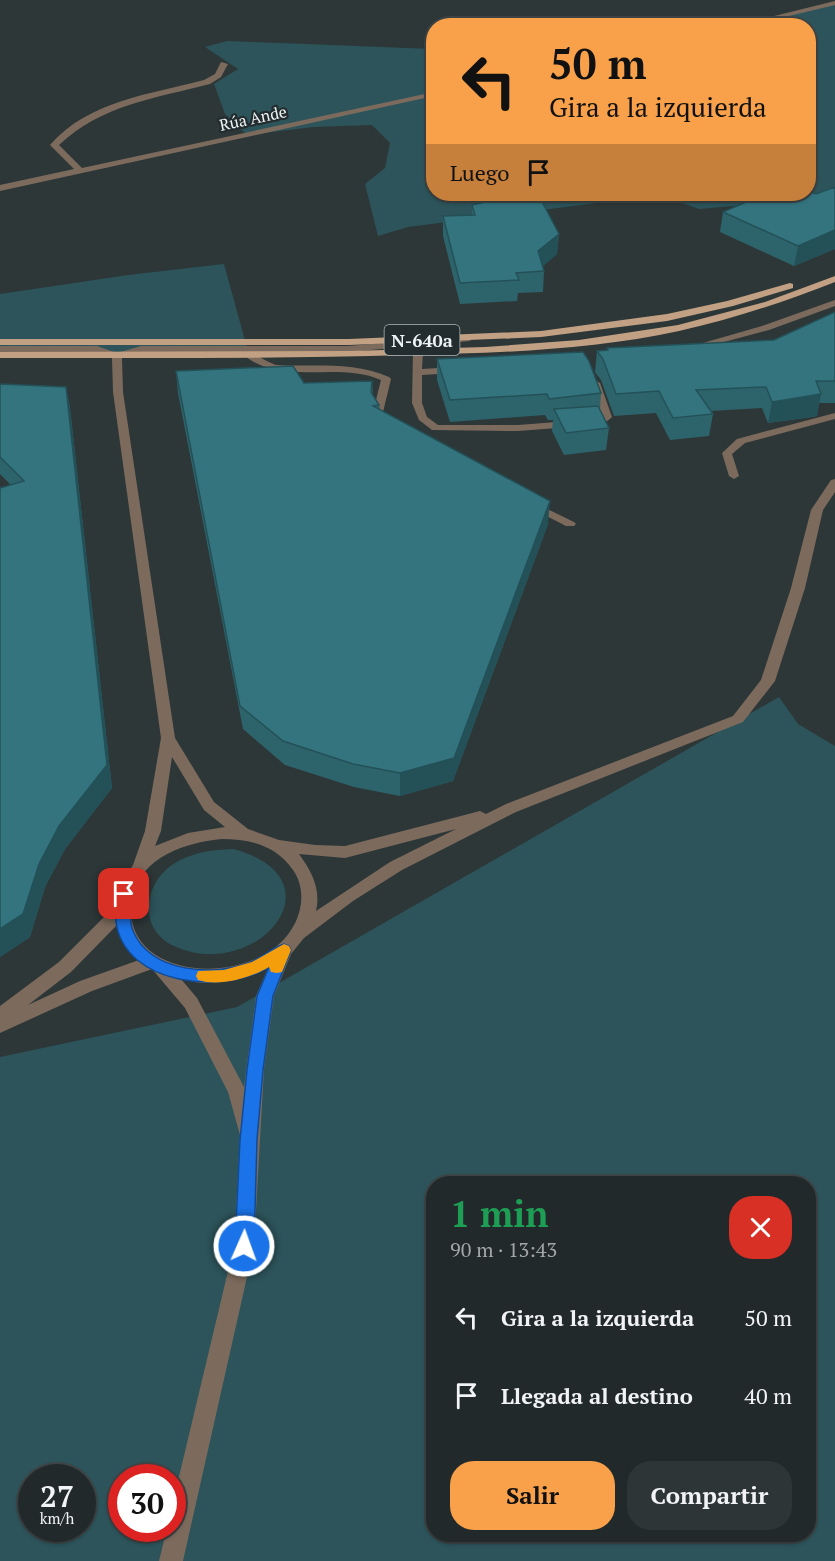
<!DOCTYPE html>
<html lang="es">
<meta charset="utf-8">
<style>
body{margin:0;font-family:"PT Serif",serif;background:#2e3536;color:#f1f3f6;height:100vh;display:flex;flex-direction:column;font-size:22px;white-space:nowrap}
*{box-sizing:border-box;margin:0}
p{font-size:20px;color:#a2a6a8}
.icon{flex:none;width:33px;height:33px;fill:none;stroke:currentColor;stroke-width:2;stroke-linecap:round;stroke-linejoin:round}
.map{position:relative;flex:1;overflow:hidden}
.panel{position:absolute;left:426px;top:1176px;width:390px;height:366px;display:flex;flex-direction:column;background:#22292a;border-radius:24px;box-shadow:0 2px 4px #0004,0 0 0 2px #3f4547}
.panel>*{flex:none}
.hud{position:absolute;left:426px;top:18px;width:390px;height:183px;border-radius:24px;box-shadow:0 2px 4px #0004,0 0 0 2px #3f4547;background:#f8a14a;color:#111;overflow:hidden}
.speed{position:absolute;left:18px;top:1464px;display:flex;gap:12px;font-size:30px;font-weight:700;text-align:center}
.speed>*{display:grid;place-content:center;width:78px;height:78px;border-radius:50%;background:#22292a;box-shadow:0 2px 4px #0004,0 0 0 2px #3f4547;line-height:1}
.speed small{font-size:15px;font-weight:400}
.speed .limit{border:9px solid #d22;background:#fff;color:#111}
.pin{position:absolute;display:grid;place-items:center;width:51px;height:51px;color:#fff;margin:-26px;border-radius:12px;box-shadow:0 3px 9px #0006}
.me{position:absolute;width:66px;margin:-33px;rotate:2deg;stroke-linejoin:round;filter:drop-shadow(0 0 4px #0008)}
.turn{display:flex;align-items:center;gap:21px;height:126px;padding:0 24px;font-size:27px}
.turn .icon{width:78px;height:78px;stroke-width:2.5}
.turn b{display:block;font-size:42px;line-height:51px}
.then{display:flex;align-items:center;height:57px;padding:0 24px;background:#0003;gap:12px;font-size:22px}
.round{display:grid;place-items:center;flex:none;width:63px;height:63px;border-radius:24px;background:#2e3536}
.headline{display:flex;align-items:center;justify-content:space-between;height:102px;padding:0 24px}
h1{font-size:36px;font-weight:700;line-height:45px;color:#1e9e55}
.button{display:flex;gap:12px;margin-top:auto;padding:12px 24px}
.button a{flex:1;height:69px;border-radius:24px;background:#f8a14a;color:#111;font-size:24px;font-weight:700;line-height:69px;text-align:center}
.button a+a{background:#2e3536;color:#f1f3f6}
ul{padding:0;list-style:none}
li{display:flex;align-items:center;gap:18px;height:78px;padding:0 24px}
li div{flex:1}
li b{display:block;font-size:22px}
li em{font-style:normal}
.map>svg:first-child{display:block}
</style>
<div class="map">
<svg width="835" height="1561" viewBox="0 0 835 1561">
<rect width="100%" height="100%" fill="#2d3738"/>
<!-- green -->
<path fill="#2c545a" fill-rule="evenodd" d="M 835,3 L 835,197 L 699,209 L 660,195 L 408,227 L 378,236 L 365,184 L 385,168 L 390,143 L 372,125 L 313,127 L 247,135 L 225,114 L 214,84 L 238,69 L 205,47 L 227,41 L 433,49 L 434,194 L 808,194 L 808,26 L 737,25 Z
M 224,264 L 249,355 L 0,355 L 0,294 L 128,275 Z
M 779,697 L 798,724 L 835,746 L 835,1561 L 0,1561 L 0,1057 L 237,1007 ZM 434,1184 L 808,1184 L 808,1534 L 434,1534 ZM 32,1478 L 82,1478 L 82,1528 L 32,1528 ZM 122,1478 L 172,1478 L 172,1528 L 122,1528 Z
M 233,849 C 345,879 256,984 174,946 C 138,929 143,885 172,865 C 191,852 212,850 233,849 Z"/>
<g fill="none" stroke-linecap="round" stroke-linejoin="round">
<!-- service -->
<path fill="#7c6b5d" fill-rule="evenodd" d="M 835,300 L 835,306 L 769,330 L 694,350 L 689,347 L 762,326 Z
M 418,349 L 423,352 L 422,369 L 455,367 L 460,370 L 455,373 L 422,375 L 422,403 L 427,417 L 438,425 L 518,425 L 570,421 L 575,424 L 570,427 L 518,431 L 432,430 L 419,420 L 412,403 L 413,352 Z
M 246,353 C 254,352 266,362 276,365 C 315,367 353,361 389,377 L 391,379 L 383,412 L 391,423 L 386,426 L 382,425 L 373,412 L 381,380 C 338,361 285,386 246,357 Z
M 595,380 L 600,383 L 612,417 C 605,424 595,427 585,425 L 585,421 L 602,416 L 590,383 Z
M 835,413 L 835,419 L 745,443 L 732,454 L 739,476 L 734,479 L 729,476 L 722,453 L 737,439 Z
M 533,502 L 574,522 L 576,524 L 574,526 L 566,526 L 529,507 L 529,503 Z"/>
<!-- minor -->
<path fill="#7c6b5d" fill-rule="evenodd" d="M 835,1 L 835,5 L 747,26 L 733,26 Z
M 221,62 L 228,64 L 221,77 L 210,84 C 156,98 101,105 59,145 L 82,168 L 434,92 L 434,96 L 0,191 L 0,185 L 74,169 L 50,145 C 88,101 151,94 204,80 L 215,74 Z
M 466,336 L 471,339 L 470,341 L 348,352 L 142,352 L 122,358 L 123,392 L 175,738 L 214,802 L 248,829 L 279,840 L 315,845 L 345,846 L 480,811 L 486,814 L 506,804 L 733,716 L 761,680 L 791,588 L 811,510 L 831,480 L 835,479 L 835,492 L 823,510 L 805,588 L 775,681 L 743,722 L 516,812 L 402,870 L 353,901 L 304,938 L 291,954 L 274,996 L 264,1069 L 254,1246 L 183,1561 L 159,1561 L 167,1528 L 172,1528 L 172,1506 L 234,1246 L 240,1135 L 228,1092 L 185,1008 L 152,969 L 92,991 L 0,1033 L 0,1006 L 59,962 L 114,907 L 118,889 L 133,865 L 145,831 L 161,738 L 113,392 L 112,358 L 96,352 L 0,352 L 0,346 L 97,346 L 117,353 L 141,346 L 348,346 ZM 172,757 L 204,810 L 225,827 L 188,833 L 155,846 L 161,831 ZM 456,829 L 390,862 L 316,911 C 321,889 312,872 299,854 L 345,858 ZM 222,839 C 250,839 276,845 293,870 C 301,881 303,896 300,909 C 281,993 112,988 133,896 C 141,857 187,842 222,839 ZM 116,926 L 127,947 L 139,960 L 80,981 L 28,1005 L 71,972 ZM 268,968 L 256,996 L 244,1087 L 197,998 L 181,979 C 210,988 240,980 268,968 Z"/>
<!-- primary -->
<path fill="#c2a083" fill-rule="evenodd" d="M 835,276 L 835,282 C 784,302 733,319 679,331 C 591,350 499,353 408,355 C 272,359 136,358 0,358 L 0,352 L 349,351 L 485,347 L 579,340 L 678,325 L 765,302 Z
M 790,283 L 793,284 L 793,288 L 733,306 L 667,321 L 541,337 L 349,345 L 0,345 L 0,339 L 349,339 L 541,331 L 667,314 L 727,301 Z"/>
</g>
<!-- wall -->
<path fill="#2d646c" d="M 835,187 L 835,249 L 794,266 L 720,232 L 723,212 L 768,201 L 816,194 Z
M 472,205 L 559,234 L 557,254 L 543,266 L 544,271 L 543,292 L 518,293 L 517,301 L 460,304 L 443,236 L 443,216 L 472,215 Z
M 835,312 L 835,403 L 819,403 L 817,416 L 812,417 L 768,423 L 762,408 L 710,411 L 713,414 L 709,436 L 670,440 L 656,413 L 614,416 L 601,380 L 595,372 L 597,351 L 607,350 L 607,348 L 774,340 Z
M 437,359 L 601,393 L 600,409 L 609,428 L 606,450 L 564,455 L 552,431 L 553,420 L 548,420 L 545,415 L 450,422 L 437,380 Z
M 176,371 L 304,383 L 372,381 L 373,395 L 379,405 L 380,409 L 548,524 L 453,781 L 400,796 L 354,787 L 285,765 L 243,729 L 178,393 Z
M 0,384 L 66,387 L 70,408 L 112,788 L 65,849 L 45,887 L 30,937 L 0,957 L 0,488 L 11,485 L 0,474 Z"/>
<!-- shaded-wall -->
<path fill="#245158" d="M 835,230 L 835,249 L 794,266 L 798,246 Z
M 559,234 L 557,254 L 536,272 L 538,251 Z
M 66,387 L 70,408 L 112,788 L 65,849 L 45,887 L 30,937 L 0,957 L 0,929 L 39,864 L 59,826 Z
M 821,394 L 817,416 L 768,423 L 772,402 Z
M 550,501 L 548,524 L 453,781 L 400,796 L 400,773 Z"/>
<!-- building -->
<path fill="#34747e" stroke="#245158" stroke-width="1.5" d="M 835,187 L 835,230 L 798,246 L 723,212 L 758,197 L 768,201 L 787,194 L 808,194 L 808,191 L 816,194 Z
M 540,198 L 559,234 L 538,251 L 544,271 L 516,273 L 519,280 L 460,283 L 443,216 L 475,215 L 472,205 L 493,200 Z
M 835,312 L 835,381 L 816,381 L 821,394 L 772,402 L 766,387 L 696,390 L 713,414 L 673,418 L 659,391 L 616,394 L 603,359 L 597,351 L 608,350 L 607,348 L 774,340 Z
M 583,352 L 589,361 L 601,393 L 549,399 L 547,394 L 450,400 L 437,359 Z
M 293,366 L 304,383 L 372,381 L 371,392 L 379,405 L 373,406 L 550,501 L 454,758 L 400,773 L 353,764 L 283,741 L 240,706 L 176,371 Z
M 0,384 L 66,387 L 107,765 L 59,826 L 39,864 L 23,914 L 0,929 L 0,488 L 24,481 L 0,457 Z
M 598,406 L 609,428 L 566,433 L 554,409 Z"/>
<!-- route -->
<path fill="#1a73e8" stroke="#114b97" stroke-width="1.5" d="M 124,889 L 129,890 C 134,899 127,917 133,931 C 151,973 214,977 251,962 C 263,957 272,948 284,944 L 289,946 L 291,950 L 273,996 L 263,1070 L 257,1140 L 254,1246 L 251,1252 L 244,1255 L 238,1252 L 235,1246 L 240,1140 L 247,1070 L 257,996 L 269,967 C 224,995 125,986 116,922 C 114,911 114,900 119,890 Z"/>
<!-- slow -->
<path fill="#f59e0b" d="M 284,944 L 289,946 L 291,950 L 282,972 L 277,973 L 271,972 L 269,967 C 251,978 219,987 198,980 L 196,976 L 198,971 L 224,970 L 252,962 Z"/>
<g text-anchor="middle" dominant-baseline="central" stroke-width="4.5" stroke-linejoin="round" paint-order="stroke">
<!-- far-street labels -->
<g font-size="16" fill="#eef4f5" stroke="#232c2e">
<text transform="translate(253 118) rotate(-12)">Rúa Ande</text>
</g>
<!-- shield labels -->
<rect fill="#232c2e" stroke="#b1b8b9" stroke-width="1.5" x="384.5" y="325" width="75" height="30" rx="4.5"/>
<g font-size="18" font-weight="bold" fill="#eef4f5">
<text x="422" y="340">N-640a</text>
</g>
</g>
</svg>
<div class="speed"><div>27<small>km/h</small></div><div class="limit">30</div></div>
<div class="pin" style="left:124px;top:894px;background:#d93025"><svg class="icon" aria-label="arrive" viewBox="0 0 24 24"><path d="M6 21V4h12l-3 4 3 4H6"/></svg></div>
<svg class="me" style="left:244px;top:1246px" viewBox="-20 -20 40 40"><circle r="17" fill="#1a73e8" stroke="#fff" stroke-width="3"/><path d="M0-11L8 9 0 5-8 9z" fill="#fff"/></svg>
<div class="hud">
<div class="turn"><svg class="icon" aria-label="left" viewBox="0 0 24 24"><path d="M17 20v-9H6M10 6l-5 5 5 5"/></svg><div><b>50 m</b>Gira a la izquierda</div></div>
<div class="then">Luego<svg class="icon" aria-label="arrive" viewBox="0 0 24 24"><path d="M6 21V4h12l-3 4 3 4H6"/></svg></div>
</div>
<section class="panel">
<div class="headline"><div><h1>1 min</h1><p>90 m · 13:43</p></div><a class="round" style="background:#d93025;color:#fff"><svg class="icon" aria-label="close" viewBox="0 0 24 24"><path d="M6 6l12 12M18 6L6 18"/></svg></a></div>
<ul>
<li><svg class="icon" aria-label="left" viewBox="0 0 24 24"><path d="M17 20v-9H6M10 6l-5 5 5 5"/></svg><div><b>Gira a la izquierda</b></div><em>50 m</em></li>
<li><svg class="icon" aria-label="arrive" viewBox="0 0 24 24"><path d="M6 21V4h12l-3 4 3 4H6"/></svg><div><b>Llegada al destino</b></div><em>40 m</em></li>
</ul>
<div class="button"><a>Salir</a><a>Compartir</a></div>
</section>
</div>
